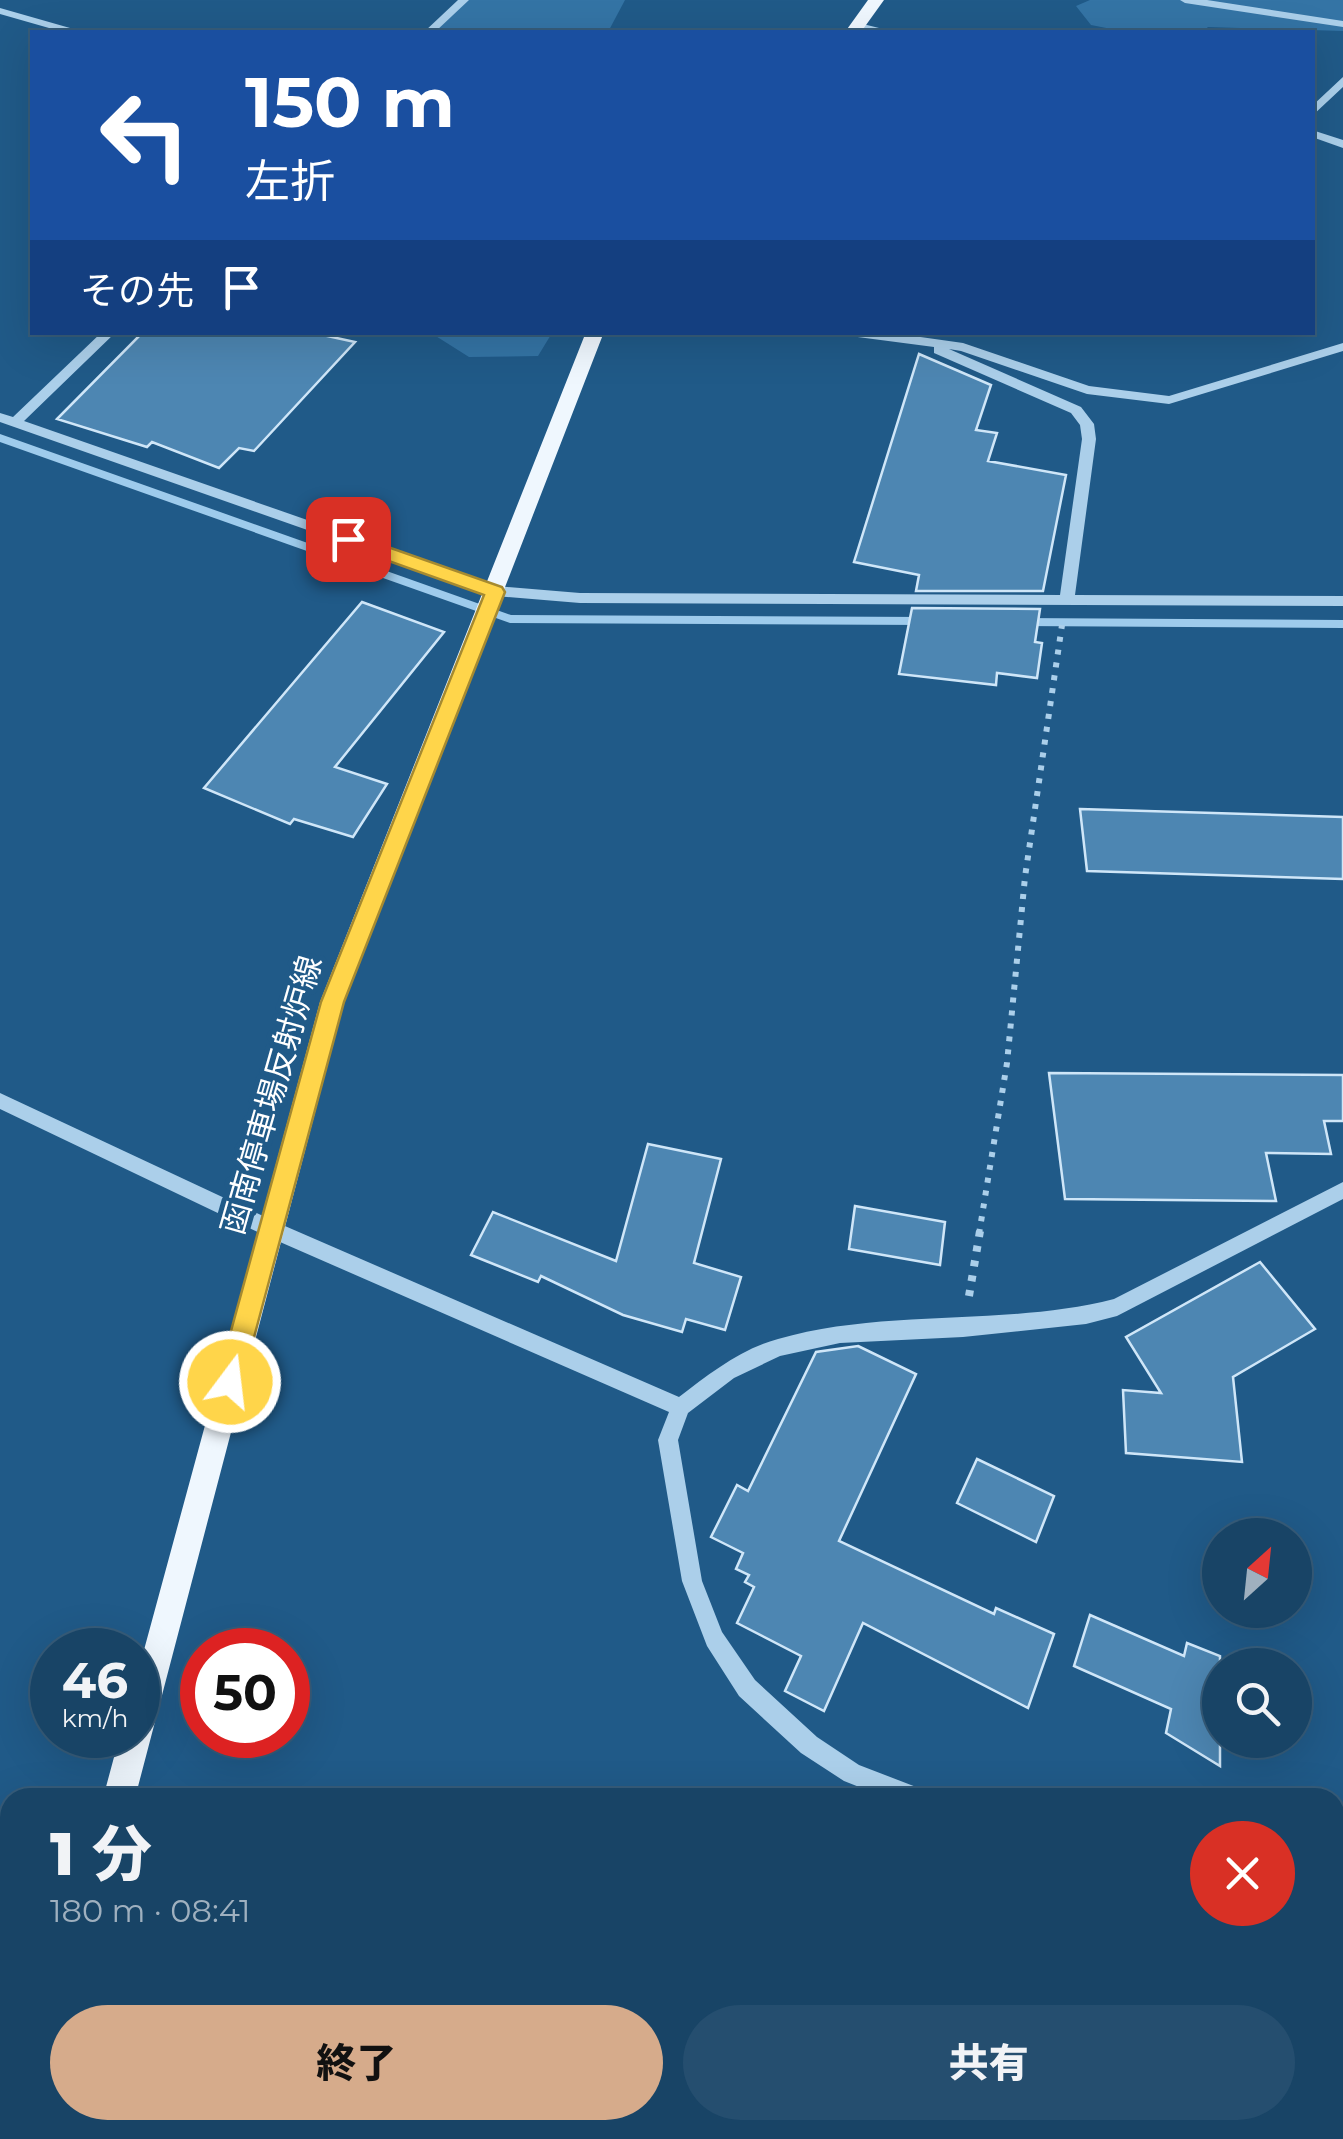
<!DOCTYPE html>
<html lang="ja">
<meta charset="utf-8">
<style>
body{margin:0;font-family:Montserrat,"Noto Sans JP",sans-serif;background:#254e6f;color:#f1f3f6;height:100vh;display:flex;flex-direction:column;font-size:38px;white-space:nowrap}
*{box-sizing:border-box;margin:0}
p{font-size:32px;color:#9fb0bf}
.icon{flex:none;width:55px;height:55px;fill:none;stroke:currentColor;stroke-width:2;stroke-linecap:round;stroke-linejoin:round}
.map{position:relative;flex:1;overflow:hidden}
.details{position:absolute;left:0px;top:1788px;width:1345px;height:352px;display:flex;flex-direction:column;background:#184466;border-radius:30px 30px 0 0;box-shadow:0 10px 40px #0002,0 0 0 2px #365c7a}
.details>*{flex:none}
.banner{position:absolute;left:30px;top:30px;width:1285px;height:305px;border-radius:0px;box-shadow:0 10px 40px #0002,0 0 0 2px #365c7a;background:#1a4fa0;color:#fff;overflow:hidden}
.needle{width:65px;rotate:27deg}
.buttons{position:absolute;left:1202px;top:1518px;display:grid;gap:20px}
.buttons a{display:grid;place-items:center;width:110px;height:110px;border-radius:50%;background:#184466;box-shadow:0 10px 40px #0002,0 0 0 2px #365c7a;font-size:50px}
.speed{position:absolute;left:30px;top:1628px;display:flex;gap:20px;font-size:50px;font-weight:700;text-align:center}
.speed>*{display:grid;place-content:center;width:130px;height:130px;border-radius:50%;background:#184466;box-shadow:0 10px 40px #0002,0 0 0 2px #365c7a;line-height:1}
.speed small{font-size:25px;font-weight:400}
.speed .limit{border:15px solid #d22;background:#fff;color:#111}
.pin{position:absolute;display:grid;place-items:center;width:85px;height:85px;color:#fff;margin:-42px;border-radius:20px;box-shadow:0 5px 15px #0006}
.me{position:absolute;width:110px;margin:-55px;rotate:15deg;stroke-linejoin:round;filter:drop-shadow(0 0 8px #0008)}
.turn{display:flex;align-items:center;gap:35px;height:210px;padding:0 50px;font-size:45px}
.turn .icon{width:130px;height:130px;stroke-width:2.5}
.turn b{display:block;font-size:70px;line-height:85px}
.then{display:flex;align-items:center;height:95px;padding:0 50px;background:#0003;gap:20px;font-size:38px}
.round{display:grid;place-items:center;flex:none;width:105px;height:105px;border-radius:52px;background:#254e6f}
.overview{display:flex;align-items:center;justify-content:space-between;height:170px;padding:0 50px}
h1{font-size:60px;font-weight:800;line-height:75px}
.primary-button{display:flex;gap:20px;margin-top:auto;padding:20px 50px}
.primary-button a{flex:1;height:115px;border-radius:60px;background:#d6ab8b;color:#111;font-size:40px;font-weight:800;line-height:115px;text-align:center}
.primary-button a+a{background:#254e6f;color:#f1f3f6}
.map>svg:first-child{display:block}
</style>
<div class="map">
<svg width="1343" height="2139" viewBox="0 0 1343 2139">
<rect width="100%" height="100%" fill="#205a88"/>
<!-- green -->
<path fill="#3474a5" d="M 460,0 L 625,0 L 608,32 L 426,32 Z
M 1090,0 L 1343,0 L 1343,31 L 1208,27 L 1202,32 L 1127,32 L 1091,25 L 1076,6 Z
M 431,333 L 552,333 L 538,356 L 469,357 Z"/>
<g fill="none" stroke-linecap="round" stroke-linejoin="round">
<!-- stream -->
<path fill="#9ecbec" fill-rule="evenodd" d="M 0,434 L 511,615 L 927,617 L 933,621 L 927,625 L 510,623 L 0,442 Z
M 1019,618 L 1343,620 L 1343,628 L 1019,626 L 1013,622 Z"/>
</g>
<!-- building -->
<path fill="#4d86b2" stroke="#cfe6f8" stroke-width="2.5" d="M 143,332 L 309,332 L 355,342 L 254,451 L 239,448 L 219,468 L 152,442 L 147,447 L 57,419 Z
M 919,354 L 991,385 L 976,430 L 997,433 L 988,461 L 1066,475 L 1043,591 L 916,591 L 919,575 L 854,562 Z
M 362,602 L 444,632 L 335,767 L 387,784 L 353,837 L 294,819 L 290,824 L 204,788 Z
M 912,608 L 1040,609 L 1035,642 L 1042,643 L 1037,678 L 997,673 L 996,685 L 899,674 Z
M 1080,809 L 1343,817 L 1343,879 L 1087,871 Z
M 1049,1073 L 1343,1075 L 1343,1121 L 1324,1121 L 1331,1154 L 1266,1153 L 1276,1201 L 1065,1199 Z
M 648,1144 L 721,1159 L 694,1263 L 741,1277 L 725,1330 L 686,1319 L 682,1332 L 623,1315 L 541,1276 L 538,1282 L 471,1255 L 493,1212 L 616,1261 Z
M 855,1206 L 945,1222 L 940,1265 L 849,1249 Z
M 1260,1262 L 1315,1329 L 1233,1377 L 1242,1462 L 1126,1453 L 1123,1390 L 1161,1393 L 1126,1337 Z
M 858,1346 L 916,1374 L 839,1541 L 994,1614 L 996,1608 L 1054,1634 L 1028,1708 L 863,1623 L 824,1711 L 785,1691 L 801,1656 L 737,1623 L 754,1587 L 745,1582 L 749,1575 L 736,1569 L 743,1553 L 711,1537 L 737,1485 L 748,1491 L 816,1352 Z
M 977,1459 L 1054,1496 L 1036,1542 L 957,1503 Z
M 1090,1615 L 1184,1656 L 1187,1643 L 1220,1656 L 1220,1766 L 1166,1733 L 1171,1709 L 1074,1666 Z"/>
<g fill="none" stroke-linecap="round" stroke-linejoin="round">
<!-- path-far1 -->
<path stroke="#abcfea" stroke-width="6" stroke-dasharray="5 8" stroke-linecap="butt" d="M 979,1234 L 1007,1063 L 1025,877 L 1062,625"/>
<!-- path -->
<path stroke="#abcfea" stroke-width="8" stroke-dasharray="6 9" stroke-linecap="butt" d="M 969,1296 L 980,1231"/>
<!-- minor -->
<path fill="#abcfea" fill-rule="evenodd" d="M 458,0 L 469,0 L 435,32 L 424,32 Z
M 1180,0 L 1207,0 L 1343,21 L 1343,27 L 1185,3 Z
M 0,8 L 77,30 L 79,32 L 63,32 L 0,14 Z
M 859,23 L 887,30 L 889,32 L 872,32 L 855,28 L 855,24 Z
M 1343,77 L 1343,87 L 1312,116 L 1312,106 Z
M 1312,130 L 1343,140 L 1343,148 L 1312,137 Z
M 102,332 L 116,332 L 24,421 L 496,586 L 580,593 L 1060,595 L 1082,439 L 1080,425 L 1071,413 L 934,353 L 934,347 L 850,336 L 844,332 L 885,332 L 963,343 L 1089,386 L 1169,396 L 1343,343 L 1343,351 L 1169,404 L 1087,394 L 961,351 L 949,349 L 1081,407 L 1094,424 L 1096,439 L 1075,595 L 1343,596 L 1343,606 L 580,603 L 495,596 L 0,422 L 0,413 L 13,417 Z
M 0,1093 L 278,1223 L 679,1397 C 709,1374 741,1349 778,1339 C 885,1308 1004,1327 1114,1299 L 1343,1182 L 1343,1199 L 1117,1316 L 1086,1324 L 963,1337 L 840,1343 L 780,1356 L 734,1378 L 688,1413 L 678,1440 L 702,1581 L 722,1632 L 755,1680 L 817,1737 L 859,1765 L 924,1790 L 927,1798 L 887,1798 L 844,1781 L 801,1753 L 739,1696 L 707,1646 L 682,1581 L 658,1440 L 669,1412 L 264,1235 L 0,1109 Z
M 1335,1936 L 1343,1939 L 1343,1963 L 1335,1960 Z"/>
<!-- major -->
<path fill="#eff7fe" fill-rule="evenodd" d="M 868,0 L 884,0 L 861,32 L 845,32 Z
M 586,332 L 604,332 L 344,1002 L 135,1798 L 103,1798 L 120,1735 L 138,1735 L 138,1672 L 320,1002 Z
M 13,2130 L 47,2130 L 45,2139 L 11,2139 Z"/>
</g>
<!-- route -->
<path fill="#ffd54a" stroke="#a68a30" stroke-width="2.5" d="M 348,533 L 502,587 L 505,592 L 344,1002 L 242,1382 L 239,1390 L 230,1394 L 221,1390 L 217,1382 L 321,1002 L 484,595 L 341,544 L 338,539 Z"/>
<g text-anchor="middle" dominant-baseline="central" stroke-width="10" stroke-linejoin="round" paint-order="stroke">
<!-- street labels -->
<g font-size="32" fill="#fff" stroke="#205a88">
<text transform="translate(271 1095) rotate(-74)">函南停車場反射炉線</text>
</g>
</g>
</svg>
<div class="buttons">
<a><svg class="needle" viewBox="-14 -14 28 28"><path d="M0-13l5 13h-10z" fill="#e53935"/><path d="M0 13l5-13h-10z" fill="#9fb0bf"/></svg></a>
<a><svg class="icon" aria-label="search" viewBox="0 0 24 24"><circle cx="10" cy="10" r="6"/><path d="M15 15l6 6"/></svg></a>
</div>
<div class="speed"><div>46<small>km/h</small></div><div class="limit">50</div></div>
<div class="pin" style="left:348px;top:539px;background:#d93025"><svg class="icon" aria-label="arrive" viewBox="0 0 24 24"><path d="M6 21V4h12l-3 4 3 4H6"/></svg></div>
<svg class="me" style="left:230px;top:1382px" viewBox="-20 -20 40 40"><circle r="17" fill="#ffd54a" stroke="#fff" stroke-width="3"/><path d="M0-11L8 9 0 5-8 9z" fill="#fff"/></svg>
<div class="banner">
<div class="turn"><svg class="icon" aria-label="left" viewBox="0 0 24 24"><path d="M17 20v-9H6M10 6l-5 5 5 5"/></svg><div><b>150 m</b>左折</div></div>
<div class="then">その先<svg class="icon" aria-label="arrive" viewBox="0 0 24 24"><path d="M6 21V4h12l-3 4 3 4H6"/></svg></div>
</div>
<section class="details">
<div class="overview"><div><h1>1 分</h1><p>180 m · 08:41</p></div><a class="round" style="background:#d93025;color:#fff"><svg class="icon" aria-label="close" viewBox="0 0 24 24"><path d="M6 6l12 12M18 6L6 18"/></svg></a></div>
<div class="primary-button"><a>終了</a><a>共有</a></div>
</section>
</div>
